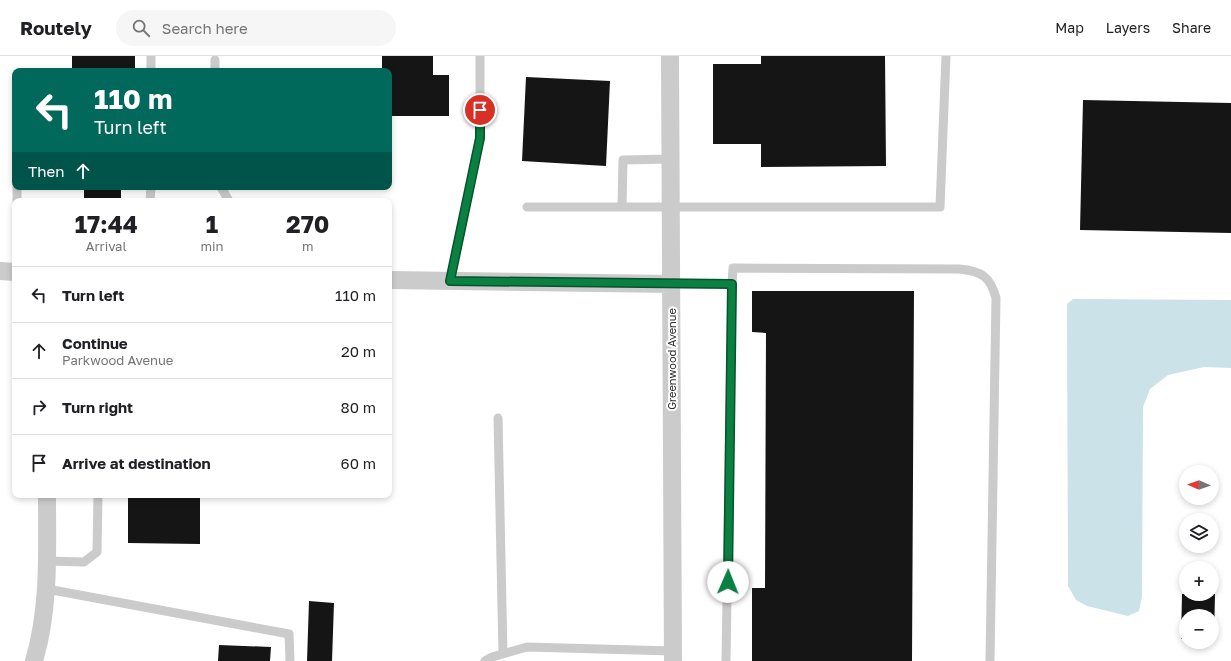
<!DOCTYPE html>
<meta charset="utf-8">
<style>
body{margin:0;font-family:"Golos Text",sans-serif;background:#f6f6f6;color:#202124;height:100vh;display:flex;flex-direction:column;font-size:15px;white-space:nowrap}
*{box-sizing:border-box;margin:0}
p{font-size:13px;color:#757577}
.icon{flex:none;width:22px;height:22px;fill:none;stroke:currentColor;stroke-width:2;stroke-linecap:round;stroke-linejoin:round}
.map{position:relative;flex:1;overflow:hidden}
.panel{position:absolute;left:12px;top:142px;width:380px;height:300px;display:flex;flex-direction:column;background:#fff;border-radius:8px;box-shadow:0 2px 6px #0003}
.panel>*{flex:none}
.hud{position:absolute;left:12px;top:12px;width:380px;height:122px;border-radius:8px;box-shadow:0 2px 6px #0003;background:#00695c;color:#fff;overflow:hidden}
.needle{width:26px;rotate:272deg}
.buttons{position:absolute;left:1179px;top:409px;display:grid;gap:8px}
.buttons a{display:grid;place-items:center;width:40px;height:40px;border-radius:50%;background:#fff;box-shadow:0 2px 6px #0003;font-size:20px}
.pin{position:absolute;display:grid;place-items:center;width:34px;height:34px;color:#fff;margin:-17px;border:2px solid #fff;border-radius:50%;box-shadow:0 1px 4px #0007}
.me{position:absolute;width:44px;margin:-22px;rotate:1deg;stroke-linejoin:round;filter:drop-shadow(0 0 3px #0008)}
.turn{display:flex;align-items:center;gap:14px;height:84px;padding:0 16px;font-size:18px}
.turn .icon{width:52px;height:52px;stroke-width:2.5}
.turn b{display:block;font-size:28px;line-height:34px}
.then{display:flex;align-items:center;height:38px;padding:0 16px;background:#0003;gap:8px;font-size:15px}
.eta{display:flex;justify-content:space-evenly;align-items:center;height:68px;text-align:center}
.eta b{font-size:24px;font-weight:700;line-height:28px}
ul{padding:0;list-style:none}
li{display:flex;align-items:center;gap:12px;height:56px;padding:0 16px;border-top:1px solid #e0e0e0}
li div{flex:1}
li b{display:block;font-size:15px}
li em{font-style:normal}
header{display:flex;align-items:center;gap:24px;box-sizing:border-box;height:56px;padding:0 20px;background:#fff;border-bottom:1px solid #e0e0e0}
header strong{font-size:19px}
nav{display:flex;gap:22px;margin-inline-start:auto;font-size:14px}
.search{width:280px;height:36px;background:#f6f6f6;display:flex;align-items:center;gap:10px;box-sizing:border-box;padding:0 14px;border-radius:22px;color:#757577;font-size:15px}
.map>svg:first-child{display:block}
</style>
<header>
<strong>Routely</strong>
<div class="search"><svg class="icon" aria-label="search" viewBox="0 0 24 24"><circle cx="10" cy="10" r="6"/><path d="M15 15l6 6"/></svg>Search here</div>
<nav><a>Map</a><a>Layers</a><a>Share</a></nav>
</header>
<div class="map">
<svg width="1231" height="605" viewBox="0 0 1231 605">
<rect width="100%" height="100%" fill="#fff"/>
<!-- water -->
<path fill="#cbe2e8" d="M 1073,243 L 1231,244 L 1231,312 L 1204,311 L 1168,319 L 1150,333 L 1143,351 L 1142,541 L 1139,555 L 1128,560 L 1087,550 L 1076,544 L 1068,530 L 1067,248 Z"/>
<!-- building -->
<path fill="#151515" d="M 72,0 L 135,0 L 135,15 L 72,15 Z
M 382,0 L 433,0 L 433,19 L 449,19 L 449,60 L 389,60 L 389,15 L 382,15 Z
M 761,0 L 885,0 L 886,110 L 761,111 L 761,88 L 713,88 L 713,8 L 761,8 Z
M 526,21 L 610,25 L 606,110 L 522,105 Z
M 1083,44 L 1231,47 L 1231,177 L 1080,174 Z
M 84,131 L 121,131 L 121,145 L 84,145 Z
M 752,235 L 914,235 L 912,605 L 752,605 L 752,532 L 765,532 L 766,277 L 752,276 Z
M 128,439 L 200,439 L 200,488 L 128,487 Z
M 1182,538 L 1215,538 L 1214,584 L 1212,584 L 1212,560 L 1186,560 L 1186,583 L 1181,583 Z
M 309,545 L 334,547 L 332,605 L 307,605 Z
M 219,589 L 271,591 L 270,605 L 218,605 Z"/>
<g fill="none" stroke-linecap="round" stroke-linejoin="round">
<!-- service -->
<path stroke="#cbcbcb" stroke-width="9" d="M 151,15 L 151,0
M 215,15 L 215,4
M 221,131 L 229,145
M 17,145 L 17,131
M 150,145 L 151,131
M 527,151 L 940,151 L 946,0
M 622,151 L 623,104 L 671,103
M 450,225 L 480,82 L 480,0
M 671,228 L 732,228 L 733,212 L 959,213 C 981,215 990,220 996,242 L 990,605
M 498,362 L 503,598
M 47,505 L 84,506 L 97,496 L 98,439
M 47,533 L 289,578 L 290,605
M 485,605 L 492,601 L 527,591 L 673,595
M 726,605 L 732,228"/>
<!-- minor -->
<path stroke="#cbcbcb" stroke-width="18" d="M 670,0 L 673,605
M 0,215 L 15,216
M 389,224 L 671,228
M 34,605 C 50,551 47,495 47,439"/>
</g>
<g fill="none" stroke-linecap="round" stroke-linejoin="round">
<defs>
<path id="route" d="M 480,54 L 480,82 L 450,225 L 732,228 L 728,526"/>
</defs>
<!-- route casing -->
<use href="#route" stroke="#07532c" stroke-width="10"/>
<!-- route -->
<use href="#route" stroke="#0b8043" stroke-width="7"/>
</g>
<g text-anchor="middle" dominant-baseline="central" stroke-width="4" stroke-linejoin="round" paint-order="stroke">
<!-- street labels -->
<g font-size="11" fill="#2e2e2e" stroke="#fff">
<text transform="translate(671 303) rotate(-90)">Greenwood Avenue</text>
</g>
</g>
</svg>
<div class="buttons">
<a><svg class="needle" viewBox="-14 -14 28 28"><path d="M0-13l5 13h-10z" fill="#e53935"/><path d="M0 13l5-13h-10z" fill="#757577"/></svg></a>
<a><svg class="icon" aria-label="layers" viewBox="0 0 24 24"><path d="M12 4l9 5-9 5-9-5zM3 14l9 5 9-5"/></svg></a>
<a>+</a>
<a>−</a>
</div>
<div class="pin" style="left:480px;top:54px;background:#d93025"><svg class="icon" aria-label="arrive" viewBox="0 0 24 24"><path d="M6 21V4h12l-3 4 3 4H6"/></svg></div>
<svg class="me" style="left:728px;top:526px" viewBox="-20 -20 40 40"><circle r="19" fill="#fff"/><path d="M0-13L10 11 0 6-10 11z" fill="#0b8043"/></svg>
<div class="hud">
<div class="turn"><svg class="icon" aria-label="left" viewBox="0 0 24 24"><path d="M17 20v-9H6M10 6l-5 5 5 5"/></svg><div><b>110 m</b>Turn left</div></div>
<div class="then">Then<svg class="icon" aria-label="ahead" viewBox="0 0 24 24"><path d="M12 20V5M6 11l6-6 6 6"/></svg></div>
</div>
<section class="panel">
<div class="eta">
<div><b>17:44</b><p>Arrival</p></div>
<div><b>1</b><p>min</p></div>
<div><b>270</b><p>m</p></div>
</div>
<ul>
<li><svg class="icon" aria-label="left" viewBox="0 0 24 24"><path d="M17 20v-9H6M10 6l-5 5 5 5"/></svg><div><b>Turn left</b></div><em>110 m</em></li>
<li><svg class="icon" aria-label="ahead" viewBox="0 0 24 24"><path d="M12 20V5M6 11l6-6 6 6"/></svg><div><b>Continue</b><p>Parkwood Avenue</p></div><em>20 m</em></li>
<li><svg class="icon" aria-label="right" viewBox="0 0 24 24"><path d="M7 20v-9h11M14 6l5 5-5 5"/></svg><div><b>Turn right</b></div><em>80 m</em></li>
<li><svg class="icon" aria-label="arrive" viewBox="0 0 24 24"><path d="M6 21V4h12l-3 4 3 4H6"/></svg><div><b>Arrive at destination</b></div><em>60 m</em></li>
</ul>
</section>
</div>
